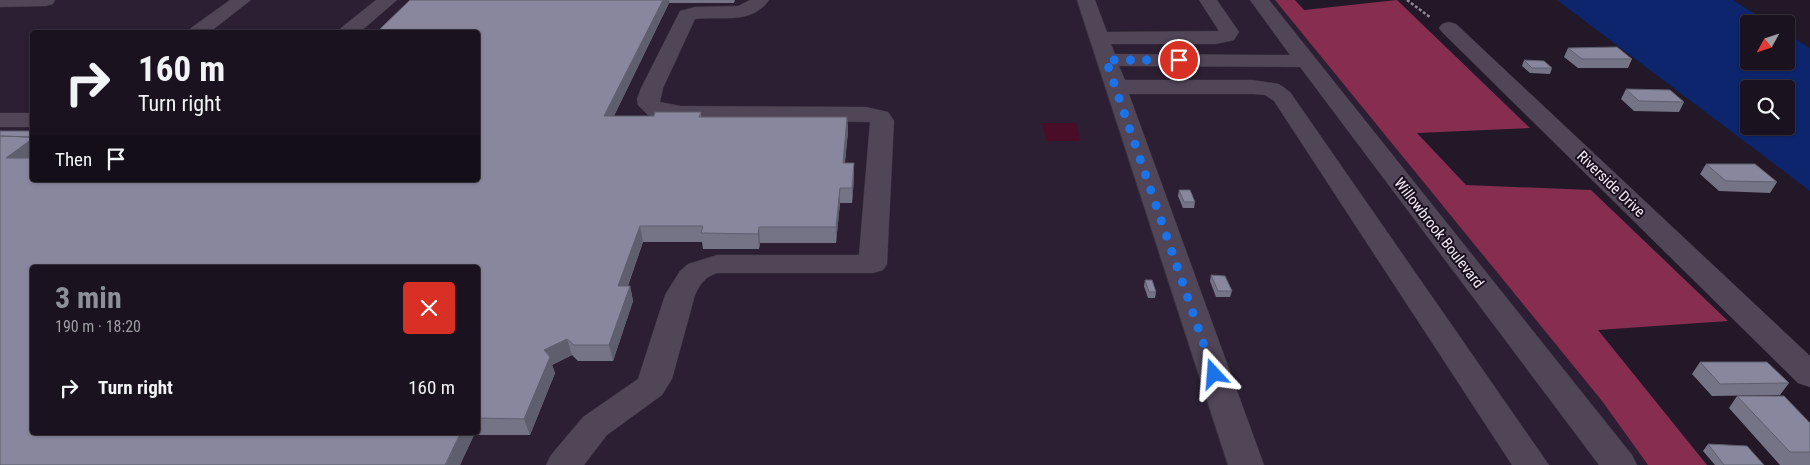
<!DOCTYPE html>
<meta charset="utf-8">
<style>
body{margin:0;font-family:"Roboto Condensed",sans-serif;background:#27202b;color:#f1f3f6;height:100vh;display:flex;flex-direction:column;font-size:19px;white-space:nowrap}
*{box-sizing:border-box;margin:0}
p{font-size:16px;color:#9f9ea4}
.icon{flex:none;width:28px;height:28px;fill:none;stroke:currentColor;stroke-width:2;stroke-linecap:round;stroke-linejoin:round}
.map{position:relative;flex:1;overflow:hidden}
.details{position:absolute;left:30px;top:265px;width:450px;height:170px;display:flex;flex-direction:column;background:#1a121e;border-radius:5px;box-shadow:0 1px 4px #0004,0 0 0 1px #38323c}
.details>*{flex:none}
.top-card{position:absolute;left:30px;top:30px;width:450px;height:152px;border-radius:5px;box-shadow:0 1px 4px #0004,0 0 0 1px #38323c;background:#1a121e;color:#f1f3f6;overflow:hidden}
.needle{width:32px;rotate:230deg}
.buttons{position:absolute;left:1740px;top:15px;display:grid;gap:10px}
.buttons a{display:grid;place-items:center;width:55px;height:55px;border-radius:5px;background:#1a121e;box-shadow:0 1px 4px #0004,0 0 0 1px #38323c;font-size:25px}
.pin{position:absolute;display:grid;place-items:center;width:42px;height:42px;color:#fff;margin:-21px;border:2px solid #fff;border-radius:50%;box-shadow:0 1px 5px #0007}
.me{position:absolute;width:55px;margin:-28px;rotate:341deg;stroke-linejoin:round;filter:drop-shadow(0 0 4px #0008)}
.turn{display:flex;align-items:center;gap:18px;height:105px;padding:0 25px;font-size:22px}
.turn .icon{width:65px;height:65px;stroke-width:2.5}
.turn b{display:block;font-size:35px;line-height:42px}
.then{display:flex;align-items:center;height:48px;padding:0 25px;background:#0003;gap:10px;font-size:19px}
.round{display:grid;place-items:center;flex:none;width:52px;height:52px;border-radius:5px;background:#27202b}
.overview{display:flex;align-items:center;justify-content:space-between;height:85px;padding:0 25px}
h1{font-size:30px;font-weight:700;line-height:38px;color:#8c9099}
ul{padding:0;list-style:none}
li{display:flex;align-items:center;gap:15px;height:75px;padding:0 25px}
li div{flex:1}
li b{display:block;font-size:19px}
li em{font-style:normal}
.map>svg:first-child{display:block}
</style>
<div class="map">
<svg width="1810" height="465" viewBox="0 0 1810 465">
<rect width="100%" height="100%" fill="#221828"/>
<!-- built -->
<path fill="#2c1f34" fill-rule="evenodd" d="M 0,0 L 1275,0 L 1602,401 L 1648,465 L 0,465 ZM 32,32 L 478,32 L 478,180 L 32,180 ZM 32,268 L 478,268 L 478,432 L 32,432 Z"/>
<!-- green -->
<path fill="#4a0d27" d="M 1042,123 L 1076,123 L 1080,141 L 1046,141 Z"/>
<!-- forest -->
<path fill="#872d4f" d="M 1275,0 L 1295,0 L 1304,10 L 1397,0 L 1530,128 L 1417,133 L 1466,185 L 1591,190 L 1728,321 L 1598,330 L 1707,465 L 1648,465 L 1602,401 Z"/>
<!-- water -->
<path fill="#0d256c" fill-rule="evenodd" d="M 1557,0 L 1733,0 L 1771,24 L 1749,24 L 1749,61 L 1786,61 L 1786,33 L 1810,48 L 1810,191 ZM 1749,89 L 1786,89 L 1786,126 L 1749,126 Z"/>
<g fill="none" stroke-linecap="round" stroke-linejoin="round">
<defs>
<path id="minor" d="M 0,0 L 55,0 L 53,4 L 46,6 L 0,7 Z
M 230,0 L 251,0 L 210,32 L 188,32 L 191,28 Z
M 376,0 L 397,0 L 360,32 L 338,32 L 341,28 Z
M 750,0 L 769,0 C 752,25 721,16 695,19 L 663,88 L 660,102 L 681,106 L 866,107 L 888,112 L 894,121 L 887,264 L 883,270 L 873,273 L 717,273 C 705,277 700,284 695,295 L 672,379 L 662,395 L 607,435 L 584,465 L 546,465 L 551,455 L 583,417 L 638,379 L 665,295 L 680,271 L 688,264 L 717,255 L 859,255 L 870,122 L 681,120 L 656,117 L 648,115 L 638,105 L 637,99 L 641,88 L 680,11 L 695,7 L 738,6 Z
M 1077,0 L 1095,0 L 1107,32 L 1219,31 L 1199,0 L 1217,0 L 1239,32 L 1234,40 L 1216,44 L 1111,44 L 1115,54 L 1290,55 L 1250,0 L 1269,0 L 1632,455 L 1637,465 L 1599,465 L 1300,67 L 1119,66 L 1125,80 L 1253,80 L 1279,84 L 1290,92 L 1549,465 L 1512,465 L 1274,101 L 1265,95 L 1253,94 L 1129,94 L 1264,465 L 1228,465 Z
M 1449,22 L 1456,24 L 1810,356 L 1810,387 L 1798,383 L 1442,32 L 1439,28 L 1442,24 Z
M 0,113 L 32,113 L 32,127 L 0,127 Z"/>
</defs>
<!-- minor casing -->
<use href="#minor" stroke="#39323e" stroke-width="1"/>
<!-- path -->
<path stroke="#928a98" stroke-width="2.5" stroke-dasharray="3 2" stroke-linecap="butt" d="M 1407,0 L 1431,18"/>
<!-- minor -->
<use href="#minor" fill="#514558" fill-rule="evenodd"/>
</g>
<!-- wall -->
<path fill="#757487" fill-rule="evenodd" d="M 410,0 L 735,0 L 734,3 L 669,3 L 614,116 L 654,116 L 655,112 L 701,112 L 701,117 L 847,117 L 848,131 L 845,163 L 854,163 L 854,178 L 852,203 L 840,203 L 836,243 L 760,243 L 759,249 L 703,249 L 702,242 L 643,242 L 628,286 L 630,286 L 633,301 L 613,361 L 578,361 L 572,355 L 552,365 L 555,373 L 530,435 L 474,435 L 460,465 L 472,465 L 0,465 L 0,131 L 32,131 L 32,180 L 478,180 L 478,32 L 377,32 ZM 32,268 L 478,268 L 478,432 L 32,432 Z
M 1568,48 L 1632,59 L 1628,68 L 1578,68 L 1564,57 Z
M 1524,60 L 1552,68 L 1550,74 L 1530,73 L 1522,66 Z
M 1626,89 L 1684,102 L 1679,112 L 1634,111 L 1621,99 Z
M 1706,164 L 1777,182 L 1770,193 L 1719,191 L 1700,174 Z
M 1179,190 L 1195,202 L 1194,208 L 1183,208 L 1178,196 Z
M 1211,275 L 1232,291 L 1230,297 L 1216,297 L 1210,281 Z
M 1145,280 L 1156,292 L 1155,298 L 1148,298 L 1144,286 Z
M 1700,362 L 1789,383 L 1780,395 L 1712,396 L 1692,374 Z
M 1737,396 L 1810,423 L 1810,465 L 1780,465 L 1729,408 Z
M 1708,444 L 1764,465 L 1715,465 L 1703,451 Z"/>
<!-- shaded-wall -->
<path fill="#5f5e6e" d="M 663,0 L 669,0 L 669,3 L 607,130 L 604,116 Z
M 847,117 L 848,131 L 843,178 L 843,163 Z
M 32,134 L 32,160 L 6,158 L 23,141 Z
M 854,163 L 854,178 L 852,203 L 852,188 Z
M 840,188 L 840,203 L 836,243 L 836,227 Z
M 640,226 L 643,242 L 622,302 L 618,286 Z
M 759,227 L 760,243 L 759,249 L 758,234 Z
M 630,286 L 633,301 L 613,361 L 609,345 Z
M 567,339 L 572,355 L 552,365 L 555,373 L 530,435 L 524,419 L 544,350 Z
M 461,432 L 473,432 L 474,435 L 460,465 L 446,465 Z"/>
<!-- building -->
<path fill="#88879d" stroke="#5f5e6e" d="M 410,0 L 663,0 L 604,116 L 654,116 L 655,112 L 701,112 L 699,117 L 847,117 L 843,163 L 854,163 L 852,188 L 840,188 L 836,227 L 759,227 L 758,234 L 701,233 L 703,226 L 640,226 L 618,286 L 630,286 L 609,345 L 574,345 L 567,339 L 544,350 L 550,357 L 524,419 L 478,418 L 478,268 L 32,268 L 32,432 L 461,432 L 445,465 L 0,465 L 0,136 L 32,137 L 32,139 L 6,158 L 32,158 L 32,180 L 478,180 L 478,32 L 377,32 Z
M 1617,47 L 1632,59 L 1582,59 L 1568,48 Z
M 1524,60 L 1544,61 L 1552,68 L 1532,68 Z
M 1626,89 L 1670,90 L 1684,102 L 1639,101 Z
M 0,131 L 32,131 L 32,134 L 29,137 L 0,136 Z
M 1706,164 L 1755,164 L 1777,182 L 1726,181 Z
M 1179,190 L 1190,190 L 1195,202 L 1184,202 Z
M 1211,275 L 1225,276 L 1232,291 L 1218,291 Z
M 1145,280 L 1152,280 L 1156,292 L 1149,292 Z
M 1700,362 L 1767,362 L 1789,383 L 1720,384 Z
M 1737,396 L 1784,396 L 1810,423 L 1810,452 L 1790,452 Z
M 1708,444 L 1747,446 L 1764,465 L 1724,465 Z"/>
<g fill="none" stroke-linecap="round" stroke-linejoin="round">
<!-- route -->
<path stroke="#1a73e8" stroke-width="9" stroke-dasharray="0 16.2" d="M 1179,60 L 1106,60 L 1214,374"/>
</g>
<g text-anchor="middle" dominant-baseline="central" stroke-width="4" stroke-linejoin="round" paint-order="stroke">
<!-- street labels -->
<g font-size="15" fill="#f2ebf7" stroke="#180e1e">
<text transform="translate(1611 184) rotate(44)">Riverside Drive</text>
<text transform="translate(1439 233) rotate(52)">Willowbrook Boulevard</text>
</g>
</g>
</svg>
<div class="buttons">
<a><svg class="needle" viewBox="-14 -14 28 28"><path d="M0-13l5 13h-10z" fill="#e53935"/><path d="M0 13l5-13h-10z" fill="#9f9ea4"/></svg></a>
<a><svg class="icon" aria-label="search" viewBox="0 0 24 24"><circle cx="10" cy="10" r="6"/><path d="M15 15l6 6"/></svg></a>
</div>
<div class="pin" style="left:1179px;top:60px;background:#d93025"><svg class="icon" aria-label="arrive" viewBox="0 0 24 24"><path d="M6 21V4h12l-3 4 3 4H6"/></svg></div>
<svg class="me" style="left:1214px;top:374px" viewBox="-20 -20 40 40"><path d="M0-17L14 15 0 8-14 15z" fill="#1a73e8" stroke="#fff" stroke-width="4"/></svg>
<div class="top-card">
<div class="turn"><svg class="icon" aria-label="right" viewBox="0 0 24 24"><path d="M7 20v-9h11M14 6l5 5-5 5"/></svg><div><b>160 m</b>Turn right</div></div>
<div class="then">Then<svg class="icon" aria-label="arrive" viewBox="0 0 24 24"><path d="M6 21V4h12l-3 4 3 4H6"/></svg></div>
</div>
<section class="details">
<div class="overview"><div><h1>3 min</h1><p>190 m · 18:20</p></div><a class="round" style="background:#d93025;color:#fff"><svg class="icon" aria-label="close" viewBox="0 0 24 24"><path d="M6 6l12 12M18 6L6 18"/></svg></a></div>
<ul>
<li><svg class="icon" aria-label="right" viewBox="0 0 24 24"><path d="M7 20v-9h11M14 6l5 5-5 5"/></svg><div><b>Turn right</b></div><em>160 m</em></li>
</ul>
</section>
</div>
